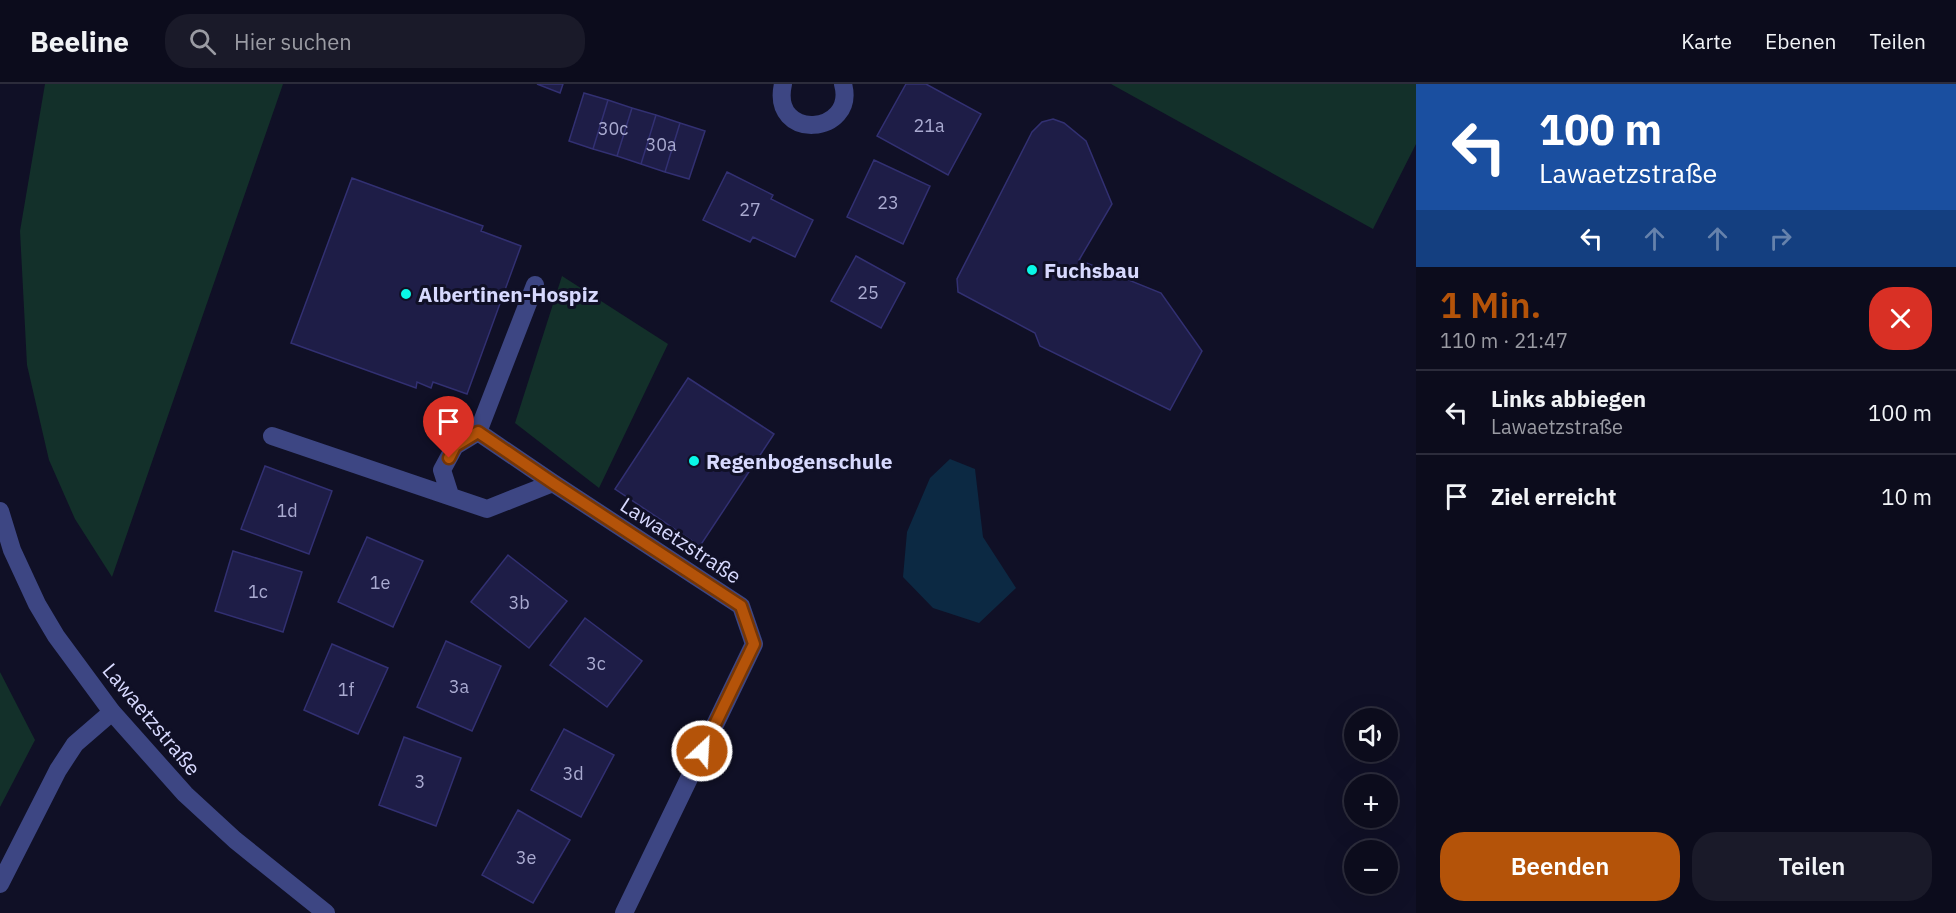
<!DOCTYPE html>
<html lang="de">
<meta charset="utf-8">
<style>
body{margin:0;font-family:"IBM Plex Sans",sans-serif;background:#1a1a29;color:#f1f3f6;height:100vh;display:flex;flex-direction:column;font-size:22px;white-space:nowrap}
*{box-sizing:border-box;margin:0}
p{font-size:20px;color:#9a9ba3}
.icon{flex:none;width:33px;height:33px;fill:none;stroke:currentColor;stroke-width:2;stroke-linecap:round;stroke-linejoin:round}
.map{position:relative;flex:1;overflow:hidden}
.details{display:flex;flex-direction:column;background:#0c0c1c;width:540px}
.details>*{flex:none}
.guide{background:#1a4fa0;color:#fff;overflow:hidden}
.tools{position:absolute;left:1344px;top:624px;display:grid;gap:12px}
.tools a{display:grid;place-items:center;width:54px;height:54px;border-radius:50%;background:#0c0c1c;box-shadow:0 6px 24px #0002,0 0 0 2px #2c2c3b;font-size:30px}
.pin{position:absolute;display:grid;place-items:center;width:51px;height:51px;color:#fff;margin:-62px -26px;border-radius:50% 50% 50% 0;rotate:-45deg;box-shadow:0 0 6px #0007}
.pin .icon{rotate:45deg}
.me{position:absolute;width:66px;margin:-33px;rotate:25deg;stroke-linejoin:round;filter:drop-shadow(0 0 4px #0008)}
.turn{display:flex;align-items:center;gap:21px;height:126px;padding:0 24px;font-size:27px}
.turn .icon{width:78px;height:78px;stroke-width:2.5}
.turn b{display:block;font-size:42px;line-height:51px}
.lanes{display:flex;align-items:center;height:57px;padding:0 24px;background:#0003;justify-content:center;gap:30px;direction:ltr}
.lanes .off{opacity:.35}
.round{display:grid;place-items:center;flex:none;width:63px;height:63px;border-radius:24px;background:#1a1a29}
.overview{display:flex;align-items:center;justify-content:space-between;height:102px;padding:0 24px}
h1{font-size:36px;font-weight:600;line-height:45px;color:#b45309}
.action{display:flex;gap:12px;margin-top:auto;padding:12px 24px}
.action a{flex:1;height:69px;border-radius:24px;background:#b45309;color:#fff;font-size:24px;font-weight:600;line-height:69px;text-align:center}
.action a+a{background:#1a1a29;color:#f1f3f6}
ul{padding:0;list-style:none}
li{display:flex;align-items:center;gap:18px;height:84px;padding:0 24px;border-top:2px solid #2c2c3b}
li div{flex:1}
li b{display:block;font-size:22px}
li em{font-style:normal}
header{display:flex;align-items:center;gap:36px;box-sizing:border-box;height:84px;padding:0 30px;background:#0c0c1c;border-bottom:2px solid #2c2c3b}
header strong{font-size:28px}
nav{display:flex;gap:33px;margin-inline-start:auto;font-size:21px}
.search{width:420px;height:54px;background:#1a1a29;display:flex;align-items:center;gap:15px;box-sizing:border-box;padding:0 21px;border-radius:24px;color:#9a9ba3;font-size:22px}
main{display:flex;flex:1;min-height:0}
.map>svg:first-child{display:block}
</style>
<header>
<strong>Beeline</strong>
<div class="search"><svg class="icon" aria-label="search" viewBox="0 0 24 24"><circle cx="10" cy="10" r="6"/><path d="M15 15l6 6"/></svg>Hier suchen</div>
<nav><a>Karte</a><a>Ebenen</a><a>Teilen</a></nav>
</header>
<main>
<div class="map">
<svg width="1416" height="829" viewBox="0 0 1416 829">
<rect width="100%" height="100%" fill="#101026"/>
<!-- green -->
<path fill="#13302a" d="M 45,0 L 283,0 L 112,493 L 75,435 L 49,376 L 27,281 L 20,147 Z
M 1111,0 L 1416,0 L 1416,60 L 1373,145 Z
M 562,192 L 668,260 L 599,404 L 515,339 Z
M 0,588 L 35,656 L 0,723 Z"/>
<!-- water -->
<path fill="#0c2943" d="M 950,375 L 975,385 L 983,453 L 1016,504 L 979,539 L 933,524 L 903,493 L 907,448 L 930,394 Z"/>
<!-- building -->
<path fill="#1e1d47" stroke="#323072" stroke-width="1.5" d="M 537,0 L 563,0 L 560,9 Z
M 906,0 L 926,0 L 981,30 L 948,91 L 877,52 Z
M 584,9 L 608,16 L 593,65 L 569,57 Z
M 608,16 L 632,24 L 617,72 L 593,65 Z
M 632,24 L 656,31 L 641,80 L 617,72 Z
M 656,31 L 680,39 L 665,88 L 641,80 Z
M 1053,35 L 1064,39 L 1086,57 L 1112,120 L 1079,176 L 1161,209 L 1202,267 L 1170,326 L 1040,262 L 1035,249 L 958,208 L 957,195 L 1032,48 L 1042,38 Z
M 680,39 L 705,47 L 689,95 L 665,88 Z
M 874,76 L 930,102 L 903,160 L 847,133 Z
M 727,88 L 773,111 L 771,115 L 813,136 L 795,173 L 753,153 L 750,158 L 703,136 Z
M 352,94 L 483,142 L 481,147 L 521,162 L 467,310 L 433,298 L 431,304 L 417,298 L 416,304 L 291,259 Z
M 856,172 L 905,199 L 881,244 L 831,217 Z
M 688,294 L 774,350 L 700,462 L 615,405 Z
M 265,382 L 332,407 L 309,470 L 241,445 Z
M 367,453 L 423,477 L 393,543 L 338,518 Z
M 233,467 L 302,488 L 283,548 L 215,527 Z
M 508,471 L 567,517 L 529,564 L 471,518 Z
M 585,534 L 642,577 L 607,623 L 550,581 Z
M 446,557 L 501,582 L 472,647 L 417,623 Z
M 332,560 L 388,584 L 358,650 L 304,626 Z
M 564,645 L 614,671 L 581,733 L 531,706 Z
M 404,653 L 461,674 L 436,742 L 379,721 Z
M 518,726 L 570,756 L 533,819 L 482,791 Z"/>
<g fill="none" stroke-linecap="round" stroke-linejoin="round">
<!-- minor -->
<path stroke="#3d4683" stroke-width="18" d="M 783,0 C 770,58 857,51 843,0
M 478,348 L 553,399 L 741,522 L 754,560 L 624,829
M 478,348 L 535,201
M 272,352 L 487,425 L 553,399
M 450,411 L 442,386 L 455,362 L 478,348
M 0,427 L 12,466 L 37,520 L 56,552 L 112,628 L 185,710 L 235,756 L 326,829
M 0,800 L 58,686 L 75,660 L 112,628"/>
</g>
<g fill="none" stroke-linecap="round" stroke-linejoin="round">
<defs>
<path id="route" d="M 449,374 L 455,362 L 478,348 L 553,399 L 741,522 L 754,560 L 702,667"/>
</defs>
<!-- route casing -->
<use href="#route" stroke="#753606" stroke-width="15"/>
<!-- route -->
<use href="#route" stroke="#b45309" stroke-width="10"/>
</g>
<!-- markers -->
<g fill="#09f7e7" stroke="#101026" stroke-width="2">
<circle cx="1032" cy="186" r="6"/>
<circle cx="406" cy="210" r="6"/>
<circle cx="694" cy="377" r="6"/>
</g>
<g text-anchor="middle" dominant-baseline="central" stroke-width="6" stroke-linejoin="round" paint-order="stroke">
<!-- number labels -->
<g font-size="18" fill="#a9aad0">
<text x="929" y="41">21a</text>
<text x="613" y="44">30c</text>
<text x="661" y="60">30a</text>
<text x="888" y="118">23</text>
<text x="750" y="125">27</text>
<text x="868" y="208">25</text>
<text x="287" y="426">1d</text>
<text x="380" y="498">1e</text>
<text x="258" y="507">1c</text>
<text x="519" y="518">3b</text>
<text x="596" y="579">3c</text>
<text x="459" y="602">3a</text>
<text x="346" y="605">1f</text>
<text x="573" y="689">3d</text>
<text x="420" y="697">3</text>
<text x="526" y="773">3e</text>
</g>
<!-- poi labels -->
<g font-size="21" font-weight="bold" fill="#d7d9fe" stroke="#101026" text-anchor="start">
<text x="1044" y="186">Fuchsbau</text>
<text x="418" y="210">Albertinen-Hospiz</text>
<text x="706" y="377">Regenbogenschule</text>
</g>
<!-- street labels -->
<g font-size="21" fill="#d7d9fe" stroke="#101026">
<text transform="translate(681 456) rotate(33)">Lawaetzstraße</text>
<text transform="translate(152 635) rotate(50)">Lawaetzstraße</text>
</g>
</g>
</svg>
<div class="tools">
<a><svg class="icon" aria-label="sound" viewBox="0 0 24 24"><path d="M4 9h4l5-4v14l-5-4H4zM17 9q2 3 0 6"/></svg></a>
<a>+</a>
<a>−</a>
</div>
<div class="pin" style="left:449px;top:374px;background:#d93025"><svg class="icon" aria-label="arrive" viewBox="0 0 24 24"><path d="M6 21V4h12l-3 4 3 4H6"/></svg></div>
<svg class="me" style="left:702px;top:667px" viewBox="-20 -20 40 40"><circle r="17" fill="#b45309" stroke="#fff" stroke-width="3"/><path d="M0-11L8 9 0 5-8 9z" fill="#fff"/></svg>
</div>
<section class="details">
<div class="guide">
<div class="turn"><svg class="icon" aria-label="left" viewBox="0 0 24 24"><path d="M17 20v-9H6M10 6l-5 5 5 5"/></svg><div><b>100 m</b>Lawaetzstraße</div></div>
<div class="lanes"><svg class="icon" aria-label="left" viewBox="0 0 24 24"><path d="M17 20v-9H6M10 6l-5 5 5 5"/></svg><svg class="icon off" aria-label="ahead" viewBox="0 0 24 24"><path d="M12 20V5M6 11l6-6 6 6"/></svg><svg class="icon off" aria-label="ahead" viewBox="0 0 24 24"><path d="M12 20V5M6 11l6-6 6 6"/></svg><svg class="icon off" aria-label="right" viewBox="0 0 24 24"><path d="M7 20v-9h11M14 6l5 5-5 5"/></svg></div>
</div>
<div class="overview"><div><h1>1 Min.</h1><p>110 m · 21:47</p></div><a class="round" style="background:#d93025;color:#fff"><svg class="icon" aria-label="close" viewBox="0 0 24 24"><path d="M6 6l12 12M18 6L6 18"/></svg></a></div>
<ul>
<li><svg class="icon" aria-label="left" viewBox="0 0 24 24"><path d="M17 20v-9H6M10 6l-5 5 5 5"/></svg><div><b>Links abbiegen</b><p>Lawaetzstraße</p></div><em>100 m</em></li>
<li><svg class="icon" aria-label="arrive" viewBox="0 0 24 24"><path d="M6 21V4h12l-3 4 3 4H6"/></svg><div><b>Ziel erreicht</b></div><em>10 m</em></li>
</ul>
<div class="action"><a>Beenden</a><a>Teilen</a></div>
</section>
</main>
